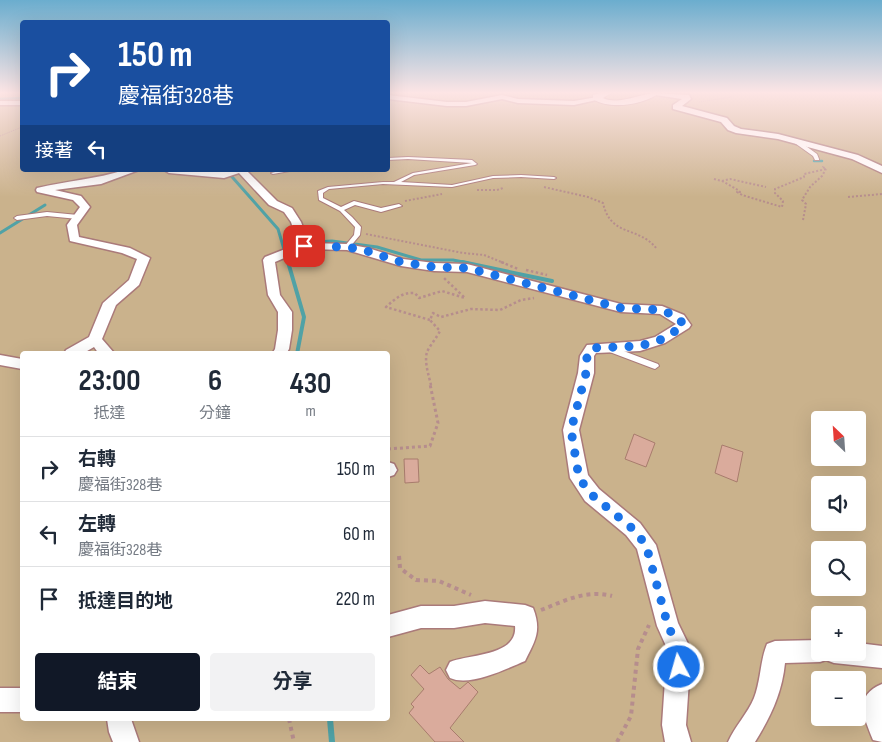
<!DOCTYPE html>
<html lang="zh-TW">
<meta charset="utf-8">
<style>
body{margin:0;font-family:"Sofia Sans Condensed","Noto Sans TC",sans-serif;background:#f2f2f3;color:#1f2937;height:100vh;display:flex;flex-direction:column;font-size:19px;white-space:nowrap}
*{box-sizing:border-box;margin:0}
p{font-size:16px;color:#747a83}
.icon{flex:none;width:28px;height:28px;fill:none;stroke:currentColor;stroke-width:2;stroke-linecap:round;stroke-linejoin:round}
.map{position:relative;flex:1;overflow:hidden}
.sheet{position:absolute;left:20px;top:351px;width:370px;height:370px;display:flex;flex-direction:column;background:#fff;border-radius:5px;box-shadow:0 5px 20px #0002}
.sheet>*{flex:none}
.hud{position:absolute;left:20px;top:20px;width:370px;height:152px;border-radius:5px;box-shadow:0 5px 20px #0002;background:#1a4fa0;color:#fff;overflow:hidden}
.needle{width:32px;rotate:335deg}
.controls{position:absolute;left:811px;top:411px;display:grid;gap:10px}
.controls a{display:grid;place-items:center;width:55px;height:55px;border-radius:5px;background:#fff;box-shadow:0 5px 20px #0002;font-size:25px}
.pin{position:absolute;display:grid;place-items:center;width:42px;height:42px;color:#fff;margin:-21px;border-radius:10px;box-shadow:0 2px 8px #0006}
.me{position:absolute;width:55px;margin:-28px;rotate:354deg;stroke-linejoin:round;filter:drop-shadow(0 0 4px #0008)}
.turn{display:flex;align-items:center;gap:18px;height:105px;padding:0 15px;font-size:22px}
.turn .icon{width:65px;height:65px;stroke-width:2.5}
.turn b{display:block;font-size:35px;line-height:42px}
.then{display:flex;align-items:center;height:48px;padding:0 15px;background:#0003;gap:10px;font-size:19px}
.eta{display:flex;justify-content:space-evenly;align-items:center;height:85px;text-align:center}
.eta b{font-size:30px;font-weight:700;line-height:35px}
.primary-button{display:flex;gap:10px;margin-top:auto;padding:10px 15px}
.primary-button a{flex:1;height:58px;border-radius:5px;background:#111827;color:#fff;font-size:20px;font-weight:700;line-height:58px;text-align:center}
.primary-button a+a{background:#f2f2f3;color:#1f2937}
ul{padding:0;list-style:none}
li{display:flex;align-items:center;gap:15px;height:65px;padding:0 15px;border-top:1px solid #e0e1e3}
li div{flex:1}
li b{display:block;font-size:19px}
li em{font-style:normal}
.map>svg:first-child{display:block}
</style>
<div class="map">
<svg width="882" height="742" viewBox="0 0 882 742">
<rect width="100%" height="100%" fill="#fac6c5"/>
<!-- green -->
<path fill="#cab28c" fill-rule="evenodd" d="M 0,93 L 22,93 L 22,170 L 388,170 L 388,93 L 882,93 L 882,742 L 0,742 ZM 22,354 L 388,354 L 388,719 L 22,719 ZM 820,420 L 858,420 L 858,458 L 820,458 ZM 820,485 L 858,485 L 858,522 L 820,522 ZM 820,550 L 858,550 L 858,588 L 820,588 ZM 820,615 L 858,615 L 858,652 L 820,652 ZM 820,680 L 858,680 L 858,718 L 820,718 Z"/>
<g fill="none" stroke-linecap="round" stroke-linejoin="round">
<!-- stream-far3 -->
<path stroke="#50a2a6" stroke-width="2.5" d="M 0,99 L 22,98
M 814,161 L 822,161"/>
<!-- stream-far2 -->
<path stroke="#50a2a6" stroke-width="3" d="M 226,170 L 278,229 L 288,263
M 0,233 L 45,205
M 283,244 L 332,241 L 377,247 L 421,260 L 453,260 L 468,263"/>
<!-- stream-far1 -->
<path stroke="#50a2a6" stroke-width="4" d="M 288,262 L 304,317 L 297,354
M 462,262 L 552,281"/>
<!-- stream -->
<path stroke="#50a2a6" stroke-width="6" d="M 330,719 L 332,742"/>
</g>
<!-- building -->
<path fill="#daab9c" stroke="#a87c6d" d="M 634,434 L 655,443 L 646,467 L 625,459 Z
M 722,445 L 743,452 L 737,482 L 715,473 Z
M 404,459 L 418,459 L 419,482 L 405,483 Z
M 420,665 L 429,674 L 440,667 L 448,679 L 460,689 L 468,682 L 478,692 L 450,728 L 464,742 L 435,742 L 409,713 L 414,707 L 411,704 L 424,689 L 411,675 Z"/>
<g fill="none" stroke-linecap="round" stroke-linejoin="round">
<defs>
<path id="service" d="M 792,139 L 796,139 L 817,154 L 819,159 L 819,160 L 815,160 L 813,156 L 792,141 Z
M 408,157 L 472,160 L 477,164 L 475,165 L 414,175 L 401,182 L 452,185 L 493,176 L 521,175 L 554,177 L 556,178 L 554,179 L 521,177 L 493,178 L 452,187 L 383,184 L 329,189 L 323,193 L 323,198 L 341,207 L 354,201 L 381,208 L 399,204 L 402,206 L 381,212 L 355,205 L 344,210 L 352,217 L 361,227 L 360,235 L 349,248 L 345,248 L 344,247 L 354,235 L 355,227 L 340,211 L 319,200 L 318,191 L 328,187 L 383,182 L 394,182 L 413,173 L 472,163 L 408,159 L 388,160 L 388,158 Z
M 284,170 L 295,170 L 273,174 L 271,173 Z
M 47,212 L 78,215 L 81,217 L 78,219 L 47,216 L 17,220 L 14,218 L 17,216 Z
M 607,347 L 613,347 L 658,364 L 659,366 L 655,369 L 652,368 L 607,351 L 606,349 Z"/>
<path id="minor" d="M 653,93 L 689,95 L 691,99 L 682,106 L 727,118 L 734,126 L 741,129 L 778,134 L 858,155 L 882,166 L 882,173 L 852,159 L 778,139 L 736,133 L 728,130 L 721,122 L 673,109 L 673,105 L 682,99 L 656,95 Z
M 388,95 L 447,102 L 466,102 L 502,95 L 518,99 L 574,101 L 597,97 L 601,99 L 574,105 L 518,103 L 502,99 L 466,106 L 447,106 L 388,99 Z
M 0,101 L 22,101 L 22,105 L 0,105 Z
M 125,170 L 139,170 L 101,184 L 55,190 L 81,196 L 90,207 L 77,225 L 79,237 L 130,248 L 150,258 L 139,285 L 116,305 L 102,339 L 115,354 L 99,354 L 94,347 L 82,354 L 64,354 L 66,350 L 89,337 L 103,303 L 129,280 L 137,259 L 122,253 L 70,241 L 67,225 L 80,207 L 73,200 L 37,192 L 36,190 L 37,188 C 67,181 96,179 125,170 Z
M 164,170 L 223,172 L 246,170 L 277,201 L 292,208 L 301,222 L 309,243 L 347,244 L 368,248 L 403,259 L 434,263 L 467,264 L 621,304 L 662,306 L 684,315 L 691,325 L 689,328 L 665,343 L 640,351 L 596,353 L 594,356 L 594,373 L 579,430 L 588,475 L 599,489 L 640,523 L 656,545 L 678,623 L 693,654 L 689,680 L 686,725 L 691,742 L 665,742 L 662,725 L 665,680 L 670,655 L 657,626 L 637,549 L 626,535 L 585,501 L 570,478 L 563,430 L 578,373 L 580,356 L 587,345 L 640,341 L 655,337 L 676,324 L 660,314 L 621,312 L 467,272 L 434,271 L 401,266 L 347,250 L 305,249 L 275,262 L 280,295 L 292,312 L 292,330 L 289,349 L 286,354 L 272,354 L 275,349 L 278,330 L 278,312 L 268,295 L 263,260 L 265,257 L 298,244 L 291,222 L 284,212 L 269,205 L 239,173 L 224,178 L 169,173 Z
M 0,355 L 22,359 L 22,369 L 0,365 Z
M 388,462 L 394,464 L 397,470 L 394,475 L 388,477 Z
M 485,601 L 525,605 L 533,608 C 542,631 535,641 525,661 C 506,669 470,687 450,678 L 446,670 L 450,662 C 470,654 518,656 515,626 L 485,623 L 454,628 L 421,628 L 388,637 L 388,615 L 421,606 L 454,606 Z
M 820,640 L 820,652 L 858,652 L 858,643 L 882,646 L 882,668 L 834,663 L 826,660 L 820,662 L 785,663 C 782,693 771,716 755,742 L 728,742 C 735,726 748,713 754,698 C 761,680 760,661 767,644 L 775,641 Z
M 882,684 L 882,742 L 873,740 C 864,717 853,696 882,684 Z
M 0,688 L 22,688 L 22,712 L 0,712 Z
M 107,719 L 131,719 L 139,742 L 113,742 L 109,732 Z"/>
<path id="tertiary" d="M 599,93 L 611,93 L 603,98 C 620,106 641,92 659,93 C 644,105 609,110 593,99 L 593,95 Z"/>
</defs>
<!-- service casing -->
<use href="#service" stroke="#aa7a7a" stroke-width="2"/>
<!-- minor casing -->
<use href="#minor" stroke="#aa7a7a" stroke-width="3"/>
<!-- tertiary casing -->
<use href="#tertiary" stroke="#aa7a7a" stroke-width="2"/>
<!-- path-far4 -->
<path stroke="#b68d8d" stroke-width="1" stroke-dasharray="1 1" stroke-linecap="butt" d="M 699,102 L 732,97 L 724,93
M 0,136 L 22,127
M 822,166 L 824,168"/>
<!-- path-far3 -->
<path stroke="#b68d8d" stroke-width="2" stroke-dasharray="2 2" stroke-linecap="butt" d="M 714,179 L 722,181
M 722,181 L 738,190 L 740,192 L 737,192 L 742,195 L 782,207 L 783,201 L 775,193 L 775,189 L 804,177 L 804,174 L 826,169 L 823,167
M 722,181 L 730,179 L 766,187
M 544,187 L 588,197 L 603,203 C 611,238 638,225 657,249
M 477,190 L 497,190 L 503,188
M 848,197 L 882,194
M 405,201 L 442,194
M 803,220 L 806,204 L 802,200 L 810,187 L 822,176 L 826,169
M 366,234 L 463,253 L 484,255 L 504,263"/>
<!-- path-far2 -->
<path stroke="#b68d8d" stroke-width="2.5" stroke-dasharray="2.5 2.5" stroke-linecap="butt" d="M 501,262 L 518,269
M 526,270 L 547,275
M 430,320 L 386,307 C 395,299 402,292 415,293 L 419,298 L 442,291 L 465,298 L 444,278
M 431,385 C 429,376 424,362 427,352 C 429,347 437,337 440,331 L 430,320 L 433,313 L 441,317 L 471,309 L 500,310 L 521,300 L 534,298"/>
<!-- path-far1 -->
<path stroke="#b68d8d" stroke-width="3" stroke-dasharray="3 3" stroke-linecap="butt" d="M 388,449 L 430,446 L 438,423 L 430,384"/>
<!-- path -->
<path stroke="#b68d8d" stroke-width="4" stroke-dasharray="4 4" stroke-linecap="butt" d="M 399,556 L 400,568 L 416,580 L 439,581 L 471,595
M 541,610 C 564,601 587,589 612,596
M 289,719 L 294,742
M 617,742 L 631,716 L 638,649 L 649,625"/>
<!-- service -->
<use href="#service" fill="#fff" fill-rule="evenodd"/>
<!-- minor -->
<use href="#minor" fill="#fff" fill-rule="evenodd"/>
<!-- tertiary -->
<use href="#tertiary" fill="#fff" fill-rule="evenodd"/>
</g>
<!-- sky -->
<linearGradient id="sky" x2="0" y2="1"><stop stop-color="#6badce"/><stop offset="0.47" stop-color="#fde5e5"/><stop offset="1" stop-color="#fde5e5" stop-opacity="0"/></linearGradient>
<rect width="882" height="197" fill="url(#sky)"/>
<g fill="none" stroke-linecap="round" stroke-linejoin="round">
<!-- route -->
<path stroke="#1a73e8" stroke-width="9" stroke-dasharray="0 16.2" d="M 304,246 L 347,247 L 364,250 L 401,262 L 434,267 L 467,268 L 621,308 L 662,310 L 679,318 L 684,326 L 660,340 L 640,346 L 592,348 L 587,356 L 586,373 L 571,430 L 579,478 L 592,495 L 633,529 L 646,545 L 668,626 L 682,654 L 679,667"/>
</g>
</svg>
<div class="controls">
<a><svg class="needle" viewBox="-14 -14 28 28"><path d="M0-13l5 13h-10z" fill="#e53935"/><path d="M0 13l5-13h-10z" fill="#747a83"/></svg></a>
<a><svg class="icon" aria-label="sound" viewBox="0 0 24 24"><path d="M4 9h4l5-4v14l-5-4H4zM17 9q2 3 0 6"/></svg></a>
<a><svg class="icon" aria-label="search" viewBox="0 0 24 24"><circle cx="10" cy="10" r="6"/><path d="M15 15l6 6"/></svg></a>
<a>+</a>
<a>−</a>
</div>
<div class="pin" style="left:304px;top:246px;background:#d93025"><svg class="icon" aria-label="arrive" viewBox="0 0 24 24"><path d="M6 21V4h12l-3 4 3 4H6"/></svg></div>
<svg class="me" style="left:679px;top:667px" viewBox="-20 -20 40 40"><circle r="17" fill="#1a73e8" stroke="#fff" stroke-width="3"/><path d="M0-11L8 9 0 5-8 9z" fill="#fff"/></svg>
<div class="hud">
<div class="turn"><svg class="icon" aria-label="right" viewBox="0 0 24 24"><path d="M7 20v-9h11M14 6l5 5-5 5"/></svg><div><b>150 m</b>慶福街328巷</div></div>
<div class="then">接著<svg class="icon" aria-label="left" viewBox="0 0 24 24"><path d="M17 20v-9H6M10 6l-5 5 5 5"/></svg></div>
</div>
<section class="sheet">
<div class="eta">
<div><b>23:00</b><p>抵達</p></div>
<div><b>6</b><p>分鐘</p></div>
<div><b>430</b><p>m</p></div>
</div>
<ul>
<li><svg class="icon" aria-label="right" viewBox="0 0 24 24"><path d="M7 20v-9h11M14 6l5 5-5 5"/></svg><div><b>右轉</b><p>慶福街328巷</p></div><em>150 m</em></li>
<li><svg class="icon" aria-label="left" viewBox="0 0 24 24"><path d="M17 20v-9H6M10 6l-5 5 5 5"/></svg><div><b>左轉</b><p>慶福街328巷</p></div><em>60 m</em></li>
<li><svg class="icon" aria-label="arrive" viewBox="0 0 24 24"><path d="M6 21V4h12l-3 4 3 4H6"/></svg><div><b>抵達目的地</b></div><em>220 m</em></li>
</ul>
<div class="primary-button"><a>結束</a><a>分享</a></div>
</section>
</div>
